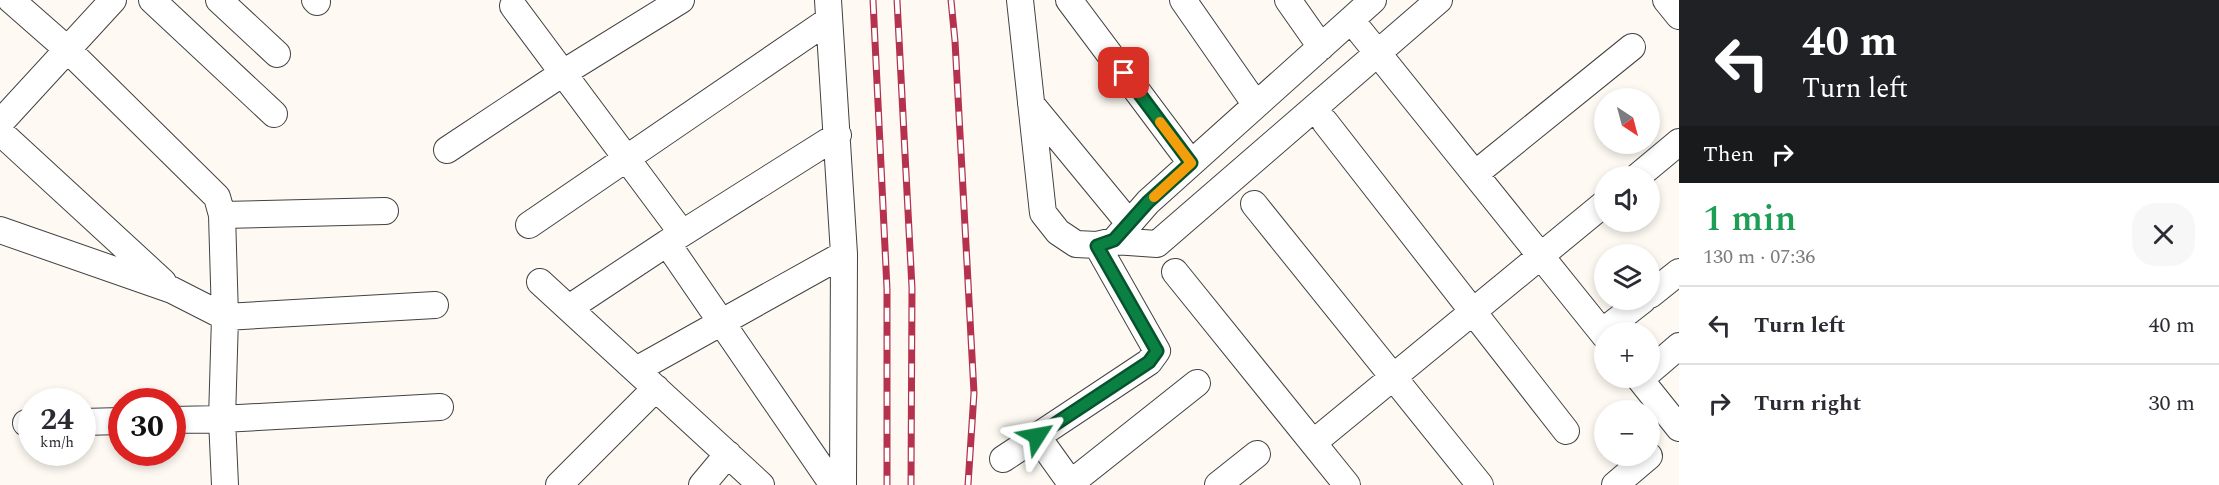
<!DOCTYPE html>
<meta charset="utf-8">
<style>
body{margin:0;font-family:Spectral,serif;background:#f7f7f7;color:#2b2b33;height:100vh;display:flex;flex-direction:column;font-size:22px;white-space:nowrap}
*{box-sizing:border-box;margin:0}
p{font-size:20px;color:#7c7c81}
.icon{flex:none;width:33px;height:33px;fill:none;stroke:currentColor;stroke-width:2;stroke-linecap:round;stroke-linejoin:round}
.map{position:relative;flex:1;overflow:hidden}
.details{display:flex;flex-direction:column;background:#fff;width:540px}
.details>*{flex:none}
.guide{background:#202124;color:#fff;overflow:hidden}
.needle{width:39px;rotate:144deg}
.fabs{position:absolute;left:1594px;top:88px;display:grid;gap:12px}
.fabs a{display:grid;place-items:center;width:66px;height:66px;border-radius:50%;background:#fff;box-shadow:0 3px 9px #0003;font-size:30px}
.speed{position:absolute;left:18px;top:388px;display:flex;gap:12px;font-size:30px;font-weight:700;text-align:center}
.speed>*{display:grid;place-content:center;width:78px;height:78px;border-radius:50%;background:#fff;box-shadow:0 3px 9px #0003;line-height:1}
.speed small{font-size:15px;font-weight:400}
.speed .limit{border:9px solid #d22;background:#fff;color:#111}
.pin{position:absolute;display:grid;place-items:center;width:51px;height:51px;color:#fff;margin:-26px;border-radius:12px;box-shadow:0 3px 9px #0006}
.me{position:absolute;width:66px;margin:-33px;rotate:56deg;stroke-linejoin:round;filter:drop-shadow(0 0 4px #0008)}
.turn{display:flex;align-items:center;gap:21px;height:126px;padding:0 24px;font-size:27px}
.turn .icon{width:78px;height:78px;stroke-width:2.5}
.turn b{display:block;font-size:42px;line-height:51px}
.then{display:flex;align-items:center;height:57px;padding:0 24px;background:#0003;gap:12px;font-size:22px}
.round{display:grid;place-items:center;flex:none;width:63px;height:63px;border-radius:24px;background:#f7f7f7}
.summary{display:flex;align-items:center;justify-content:space-between;height:102px;padding:0 24px}
h1{font-size:36px;font-weight:600;line-height:45px;color:#1e9e55}
ul{padding:0;list-style:none}
li{display:flex;align-items:center;gap:18px;height:78px;padding:0 24px;border-top:2px solid #e1e1e2}
li div{flex:1}
li b{display:block;font-size:22px}
li em{font-style:normal}
main{display:flex;flex:1;min-height:0}
.map>svg:first-child{display:block}
</style>
<main>
<div class="map">
<svg width="1679" height="485" viewBox="0 0 1679 485">
<rect width="100%" height="100%" fill="#fefaf3"/>
<g fill="none" stroke-linecap="round" stroke-linejoin="round">
<defs>
<path id="minor" d="M 11,0 L 68,50 L 217,197 L 222,215 L 225,317 L 222,419 L 225,485
M 152,0 L 274,114
M 219,0 L 277,54
M 315,0 L 317,2
M 828,0 L 844,254 L 843,485
M 1020,0 L 1043,213 L 1058,232 L 1076,244 L 1097,245 L 1114,241 L 1157,244 L 1439,0
M 1069,0 L 1191,163
M 1183,0 L 1256,105
M 1288,0 L 1321,47
M 1666,0 L 1679,16
M 513,6 L 682,233
M 1351,20 L 1605,336
M 1031,104 L 1129,223
M 1325,122 L 1566,431
M 0,123 L 113,0
M 0,132 L 163,282
M 447,150 L 563,73 L 681,0
M 1475,174 L 1632,47
M 1637,177 L 1679,142
M 1254,204 L 1480,485
M 222,215 L 385,211
M 529,225 L 829,20
M 0,230 L 172,290 L 225,317 L 435,305
M 1114,241 L 1148,202 L 1373,0
M 667,243 L 833,485
M 1175,272 L 1347,485
M 540,282 L 761,485
M 1650,295 L 1679,272
M 569,308 L 667,243 L 838,135
M 1602,332 L 1643,300
M 636,370 L 844,254
M 1650,371 L 1679,346
M 1639,378 L 1679,428
M 172,420 L 222,419 L 440,407
M 82,422 L 122,421
M 26,423 L 32,422
M 1037,436 L 1072,485
M 1313,443 L 1605,203
M 1003,459 L 1149,362 L 1157,351 L 1097,245
M 1071,483 L 1197,383
M 559,485 L 656,388
M 702,485 L 728,454
M 1218,485 L 1257,454
M 1615,485 L 1649,456"/>
</defs>
<!-- minor casing -->
<use href="#minor" stroke="#424242" stroke-width="28"/>
<!-- minor -->
<use href="#minor" stroke="#fff" stroke-width="26"/>
<defs>
<path id="rail" d="M 873,0 L 887,289 L 887,485
M 897,0 L 912,288 L 911,485
M 951,0 L 955,41 L 974,393 L 968,485"/>
</defs>
<!-- rail casing -->
<use href="#rail" stroke="#b5324f" stroke-width="7"/>
<!-- rail -->
<use href="#rail" stroke="#fff" stroke-width="4.5" stroke-dasharray="14" stroke-linecap="butt"/>
</g>
<g fill="none" stroke-linecap="round" stroke-linejoin="round">
<defs>
<path id="route" d="M 1037,436 L 1149,362 L 1157,351 L 1097,246 L 1114,240 L 1148,202 L 1191,163 L 1124,73"/>
</defs>
<!-- route casing -->
<use href="#route" stroke="#07532c" stroke-width="15"/>
<!-- route -->
<use href="#route" stroke="#0b8043" stroke-width="10"/>
<!-- slow -->
<path stroke="#f59e0b" stroke-width="10" d="M 1154,197 L 1191,163 L 1160,122"/>
</g>
</svg>
<div class="fabs">
<a><svg class="needle" viewBox="-14 -14 28 28"><path d="M0-13l5 13h-10z" fill="#e53935"/><path d="M0 13l5-13h-10z" fill="#7c7c81"/></svg></a>
<a><svg class="icon" aria-label="sound" viewBox="0 0 24 24"><path d="M4 9h4l5-4v14l-5-4H4zM17 9q2 3 0 6"/></svg></a>
<a><svg class="icon" aria-label="layers" viewBox="0 0 24 24"><path d="M12 4l9 5-9 5-9-5zM3 14l9 5 9-5"/></svg></a>
<a>+</a>
<a>−</a>
</div>
<div class="speed"><div>24<small>km/h</small></div><div class="limit">30</div></div>
<div class="pin" style="left:1124px;top:73px;background:#d93025"><svg class="icon" aria-label="arrive" viewBox="0 0 24 24"><path d="M6 21V4h12l-3 4 3 4H6"/></svg></div>
<svg class="me" style="left:1037px;top:436px" viewBox="-20 -20 40 40"><path d="M0-17L14 15 0 8-14 15z" fill="#0b8043" stroke="#fff" stroke-width="4"/></svg>
</div>
<section class="details">
<div class="guide">
<div class="turn"><svg class="icon" aria-label="left" viewBox="0 0 24 24"><path d="M17 20v-9H6M10 6l-5 5 5 5"/></svg><div><b>40 m</b>Turn left</div></div>
<div class="then">Then<svg class="icon" aria-label="right" viewBox="0 0 24 24"><path d="M7 20v-9h11M14 6l5 5-5 5"/></svg></div>
</div>
<div class="summary"><div><h1>1 min</h1><p>130 m · 07:36</p></div><a class="round"><svg class="icon" aria-label="close" viewBox="0 0 24 24"><path d="M6 6l12 12M18 6L6 18"/></svg></a></div>
<ul>
<li><svg class="icon" aria-label="left" viewBox="0 0 24 24"><path d="M17 20v-9H6M10 6l-5 5 5 5"/></svg><div><b>Turn left</b></div><em>40 m</em></li>
<li><svg class="icon" aria-label="right" viewBox="0 0 24 24"><path d="M7 20v-9h11M14 6l5 5-5 5"/></svg><div><b>Turn right</b></div><em>30 m</em></li>
</ul>
</section>
</main>
